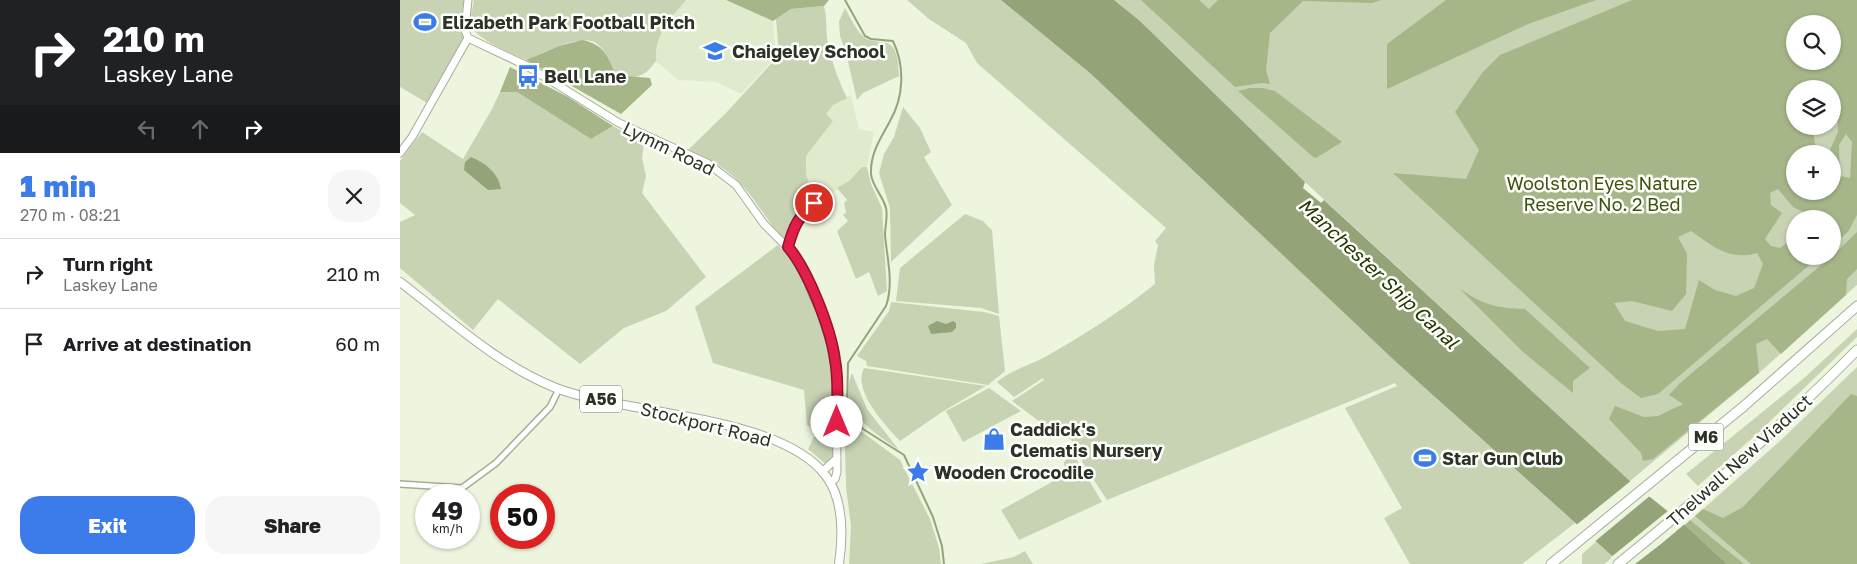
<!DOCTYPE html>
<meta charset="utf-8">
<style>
body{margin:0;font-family:"Golos Text",sans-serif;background:#f6f6f6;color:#202124;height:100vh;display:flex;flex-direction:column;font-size:19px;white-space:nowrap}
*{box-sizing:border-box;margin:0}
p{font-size:16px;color:#757577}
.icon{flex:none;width:28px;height:28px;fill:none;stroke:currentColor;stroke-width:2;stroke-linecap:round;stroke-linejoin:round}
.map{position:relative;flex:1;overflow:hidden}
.drawer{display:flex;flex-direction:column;background:#fff;width:400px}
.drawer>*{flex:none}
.top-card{background:#202124;color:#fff;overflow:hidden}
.tools{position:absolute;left:1386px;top:15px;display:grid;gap:10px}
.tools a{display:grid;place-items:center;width:55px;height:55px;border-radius:50%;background:#fff;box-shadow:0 1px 4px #0004;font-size:25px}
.speed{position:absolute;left:15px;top:484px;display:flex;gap:10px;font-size:25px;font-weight:700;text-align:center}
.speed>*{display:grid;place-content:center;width:65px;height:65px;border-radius:50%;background:#fff;box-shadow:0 1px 4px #0004;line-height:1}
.speed small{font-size:12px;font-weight:400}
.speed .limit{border:8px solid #d22;background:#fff;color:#111}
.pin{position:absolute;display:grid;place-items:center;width:42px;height:42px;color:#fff;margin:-21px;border:2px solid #fff;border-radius:50%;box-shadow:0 1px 5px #0007}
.me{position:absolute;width:55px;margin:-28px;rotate:0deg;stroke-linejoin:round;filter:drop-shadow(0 0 4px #0008)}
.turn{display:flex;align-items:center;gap:18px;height:105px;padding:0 20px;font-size:22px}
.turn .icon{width:65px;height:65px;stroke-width:2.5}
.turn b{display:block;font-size:35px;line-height:42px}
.lanes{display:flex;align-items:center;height:48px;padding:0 20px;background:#0003;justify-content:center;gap:25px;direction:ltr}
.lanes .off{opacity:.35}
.round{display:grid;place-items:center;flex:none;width:52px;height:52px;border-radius:20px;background:#f6f6f6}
.summary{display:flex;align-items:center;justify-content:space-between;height:85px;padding:0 20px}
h1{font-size:30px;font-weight:800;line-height:38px;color:#3c7bea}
.primary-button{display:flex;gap:10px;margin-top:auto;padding:10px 20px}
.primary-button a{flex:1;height:58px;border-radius:20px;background:#3c7bea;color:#fff;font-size:20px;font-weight:800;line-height:58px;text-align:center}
.primary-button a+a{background:#f6f6f6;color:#202124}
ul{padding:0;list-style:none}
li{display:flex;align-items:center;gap:15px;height:70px;padding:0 20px;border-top:1px solid #e0e0e0}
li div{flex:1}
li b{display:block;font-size:19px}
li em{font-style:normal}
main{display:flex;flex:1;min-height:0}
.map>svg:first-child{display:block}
</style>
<main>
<section class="drawer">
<div class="top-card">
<div class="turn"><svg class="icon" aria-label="right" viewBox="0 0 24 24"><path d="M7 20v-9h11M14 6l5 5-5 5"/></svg><div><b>210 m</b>Laskey Lane</div></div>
<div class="lanes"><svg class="icon off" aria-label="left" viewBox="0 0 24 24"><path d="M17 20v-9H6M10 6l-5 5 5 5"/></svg><svg class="icon off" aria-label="ahead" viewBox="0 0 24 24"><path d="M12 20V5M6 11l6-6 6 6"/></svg><svg class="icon" aria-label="right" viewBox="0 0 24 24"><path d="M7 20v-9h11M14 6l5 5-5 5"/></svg></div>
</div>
<div class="summary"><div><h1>1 min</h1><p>270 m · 08:21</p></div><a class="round"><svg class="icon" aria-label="close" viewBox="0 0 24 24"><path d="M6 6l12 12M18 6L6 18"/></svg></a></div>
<ul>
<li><svg class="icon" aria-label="right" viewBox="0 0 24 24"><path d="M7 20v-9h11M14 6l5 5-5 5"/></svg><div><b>Turn right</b><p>Laskey Lane</p></div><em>210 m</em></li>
<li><svg class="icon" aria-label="arrive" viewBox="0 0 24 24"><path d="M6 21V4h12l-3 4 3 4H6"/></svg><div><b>Arrive at destination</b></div><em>60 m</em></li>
</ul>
<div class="primary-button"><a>Exit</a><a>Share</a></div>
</section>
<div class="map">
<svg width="1457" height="564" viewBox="0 0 1457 564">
<rect width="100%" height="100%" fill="#edf5df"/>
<!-- built -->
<path fill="#e0ebce" d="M 286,0 L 326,0 L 373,21 L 376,57 L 341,94 L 316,82 L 278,80 L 256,61 L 254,46 L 271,18 Z
M 451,95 L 459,129 L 474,132 L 467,167 L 462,167 L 449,181 L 415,205 L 406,174 L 406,156 L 433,121 L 425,114 L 433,105 Z"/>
<!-- green -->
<path fill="#c8d3b4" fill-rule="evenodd" d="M 0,0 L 65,0 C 60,12 59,32 69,42 L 29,104 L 0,87 Z
M 74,0 L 286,0 C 270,19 254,36 256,61 C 244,78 236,79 216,75 C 211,65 206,50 196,43 C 180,33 141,54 126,60 C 113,54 78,40 72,27 C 69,19 73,8 74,0 Z
M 507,0 L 601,0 L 606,4 L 691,74 L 996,362 L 1175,523 L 1122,564 L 1010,564 L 984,518 L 1002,508 L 945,408 L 997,386 L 995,383 L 707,500 L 684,465 L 671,439 L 659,436 L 612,401 L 644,380 L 643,378 L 614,397 L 597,382 C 611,370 630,365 645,357 C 684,335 720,312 755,284 L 754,265 L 758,245 L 755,241 L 766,228 L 577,63 L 566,43 L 529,19 Z
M 714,0 L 1457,0 L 1457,285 L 1359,373 L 1230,481 L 905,182 L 740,21 ZM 1395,24 L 1432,24 L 1432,61 L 1395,61 ZM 1395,89 L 1432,89 L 1432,126 L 1395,126 ZM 1395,154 L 1432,154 L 1432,191 L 1395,191 ZM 1395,219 L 1432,219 L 1432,256 L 1395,256 Z
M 424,6 C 427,17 426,27 427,38 C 430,58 438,79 447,98 L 433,105 L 426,114 L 433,121 L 406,156 L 406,174 L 414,200 L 396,218 L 389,235 L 383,238 C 367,221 356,200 340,183 C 327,168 305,158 288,150 L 326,113 L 379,55 L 376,19 L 391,9 Z
M 445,8 C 450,17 457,32 465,38 C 469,41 475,41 481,42 C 498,42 498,61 499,76 L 463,93 L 457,100 L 446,53 L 440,36 L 439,21 Z
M 100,92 L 117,92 L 191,139 L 213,126 L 244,143 L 242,158 L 246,176 L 242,193 L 306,277 L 266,311 L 224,328 L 180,364 L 98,299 L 73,330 L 0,268 L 0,222 L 15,215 L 0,203 L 0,161 L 22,132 L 63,159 L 92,109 Z
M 503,107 L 520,128 L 531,152 L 524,157 L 552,205 L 491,262 L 490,208 L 479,173 L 484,154 L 494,137 Z
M 462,167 L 467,167 L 471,184 L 482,208 L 487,291 L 478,296 L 469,272 L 456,279 L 437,231 L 448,221 L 443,215 L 446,212 L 444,203 L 447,200 L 437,188 L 449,181 Z
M 565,214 L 583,221 L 592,230 L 599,314 L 581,308 L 496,301 L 500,268 Z
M 378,245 L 397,267 L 404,282 L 402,283 L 403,286 L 406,285 L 432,360 L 434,459 L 427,465 L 408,449 L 417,431 L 407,425 L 404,390 L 313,363 L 295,307 Z
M 491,302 L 584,312 L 599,316 L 605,371 L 588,385 L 467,366 L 466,361 L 457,356 L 489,311 Z
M 1457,329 L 1457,337 L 1358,433 L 1298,486 L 1286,474 L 1403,379 Z
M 1457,367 L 1457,564 L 1327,564 L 1285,525 L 1380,441 Z
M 464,368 L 586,386 L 542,412 L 500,441 C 486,426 452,391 464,368 Z
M 452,373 L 467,409 L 499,450 C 474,432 436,410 452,373 Z
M 589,388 L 621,411 L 563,442 L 546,411 Z
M 444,406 L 462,432 L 500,460 L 530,519 L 539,548 L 541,564 L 449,564 L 451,526 L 446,487 Z
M 669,457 L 675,457 L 702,502 L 619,540 L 601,510 L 661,477 L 665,470 L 664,462 Z
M 1196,542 L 1213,557 L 1204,564 L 1182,564 L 1182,554 Z
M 625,551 L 633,564 L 581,564 L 614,557 Z"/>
<!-- forest -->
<path fill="#a6b689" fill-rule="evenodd" d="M 326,0 L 429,0 L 424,6 L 391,9 L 373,21 Z
M 741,0 L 799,0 L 809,9 L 818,0 L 981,0 L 972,3 L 903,1 L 870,33 L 866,70 L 870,84 L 862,83 L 835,87 Z
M 1046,0 L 1196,0 L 1128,24 L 987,89 L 987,44 Z
M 1232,0 L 1457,0 L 1457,215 L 1448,232 L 1433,245 L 1432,219 L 1408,219 L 1409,215 L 1393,207 L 1378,189 L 1370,193 L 1371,205 L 1382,213 L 1365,239 L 1371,246 L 1380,248 L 1395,237 L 1395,256 L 1420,256 L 1258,394 L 1241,398 L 1222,384 L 993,173 L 1066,179 L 1079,150 L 1055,112 L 1082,73 L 1100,55 ZM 1395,24 L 1432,24 L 1432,61 L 1395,61 ZM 1395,89 L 1432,89 L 1433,103 L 1437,105 L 1438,132 L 1430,150 L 1416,149 L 1412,126 L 1395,126 ZM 1446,134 L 1452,142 L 1450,178 L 1440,176 L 1439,145 ZM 1395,154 L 1432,154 L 1432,191 L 1395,191 ZM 1291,231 C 1313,246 1329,261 1357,253 L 1363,264 L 1354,288 L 1336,296 L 1315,290 L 1299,280 L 1285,329 L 1258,331 L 1225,321 L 1214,303 L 1232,301 L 1272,311 L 1286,294 L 1287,254 L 1278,237 Z
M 182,40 C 204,44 208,57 216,75 L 250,78 L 252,85 L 221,114 L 126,60 L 159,46 Z
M 110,67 L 168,97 L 213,126 L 191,139 L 117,92 L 100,92 Z
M 850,88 L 863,88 L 875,91 L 942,142 L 916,158 L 912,156 L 838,91 Z
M 1457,232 L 1457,269 L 1447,279 L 1446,295 L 1381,354 L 1367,339 L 1356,344 L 1359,373 L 1253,459 L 1243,461 L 1241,453 L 1209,419 L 1215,406 L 1244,417 L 1258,416 L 1283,404 L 1269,395 L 1280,383 L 1432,256 Z
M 1059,288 C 1083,305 1096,308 1125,309 L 1190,368 L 1173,381 L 1173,393 L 1123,352 Z
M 1451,394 L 1457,396 L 1457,564 L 1351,564 L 1295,516 L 1303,509 L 1323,518 L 1343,507 Z
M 1290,520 L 1344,564 L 1327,564 L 1285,525 Z"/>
<!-- water -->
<path fill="#95a478" d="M 601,0 L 714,0 L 740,21 L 905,182 L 903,188 L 921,203 L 924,200 L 1230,481 L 1285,525 L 1327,564 L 1221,564 L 996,362 L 691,74 Z
M 71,157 C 86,163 99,174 101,189 L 88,190 L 64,170 L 65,162 Z
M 537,321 L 546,324 L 553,321 L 556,323 L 556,328 L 552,332 L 531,334 L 528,326 Z"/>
<!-- pier -->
<path fill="#edf5df" d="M 1232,480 L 1251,495 L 1193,543 L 1175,526 Z
M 1269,510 L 1286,523 L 1261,544 L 1235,564 L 1217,564 L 1210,558 Z"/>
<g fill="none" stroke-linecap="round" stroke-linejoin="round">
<!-- stream -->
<path stroke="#95a478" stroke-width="2" d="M 445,0 L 465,36 L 471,39 L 493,41 C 505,66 504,97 490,121 C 481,138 470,153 471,174 C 472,186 483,196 486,208 C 488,216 485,227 485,235 C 487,258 494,283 486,306 L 448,363 L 447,405 L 463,429 L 504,455 L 533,517 L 542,546 L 544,564"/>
<defs>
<path id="street" d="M 388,247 C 394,225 398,218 414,203
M 0,484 L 62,488 L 96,463 L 150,407 L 159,389"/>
<path id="secondary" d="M 68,0 L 65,30 L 68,38
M 68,38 L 127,66 L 219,123 L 307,163 L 336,185 L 364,224 L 395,255 L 420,311 L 436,361 L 437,472 L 435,479 L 430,483
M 0,153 L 12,137 L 68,38
M 422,472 L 437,458"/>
<path id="primary" d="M 0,282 C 50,320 98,365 156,388 C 226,415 381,415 426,476 C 444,500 443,536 439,564"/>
<path id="highway" d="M 1151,564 L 1344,406 L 1457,306
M 1218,564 C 1301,497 1381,427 1457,350"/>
</defs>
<!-- street casing -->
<use href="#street" stroke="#a6ad99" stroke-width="8"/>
<!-- secondary casing -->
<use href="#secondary" stroke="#a6ad99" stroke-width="9"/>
<!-- primary casing -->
<use href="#primary" stroke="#a6ad99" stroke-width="10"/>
<!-- highway casing -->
<use href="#highway" stroke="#a6ad99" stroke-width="11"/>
<!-- street -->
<use href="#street" stroke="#fff" stroke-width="5"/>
<!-- secondary -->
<use href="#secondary" stroke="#fff" stroke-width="7"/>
<!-- primary -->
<use href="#primary" stroke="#fff" stroke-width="8"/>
<!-- highway -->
<use href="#highway" stroke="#fff" stroke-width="9"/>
</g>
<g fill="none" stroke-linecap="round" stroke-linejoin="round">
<defs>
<path id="route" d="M 414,203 C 398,218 394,225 388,247 C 408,270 431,329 435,360 C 439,381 437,402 437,422"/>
</defs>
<!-- route casing -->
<use href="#route" stroke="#92132f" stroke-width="12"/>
<!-- route -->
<use href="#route" stroke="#e11d48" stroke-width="9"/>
</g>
<!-- icons -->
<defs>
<symbol id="stadium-bare" viewBox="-9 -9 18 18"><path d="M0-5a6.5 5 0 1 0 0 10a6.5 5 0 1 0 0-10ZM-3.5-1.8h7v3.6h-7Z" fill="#3c7bea" stroke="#fdfffb" stroke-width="2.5" paint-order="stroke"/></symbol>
<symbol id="school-bare" viewBox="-9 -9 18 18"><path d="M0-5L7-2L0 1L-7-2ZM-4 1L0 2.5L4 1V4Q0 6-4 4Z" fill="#3c7bea" stroke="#fdfffb" stroke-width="2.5" paint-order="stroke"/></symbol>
<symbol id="bus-bare" viewBox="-9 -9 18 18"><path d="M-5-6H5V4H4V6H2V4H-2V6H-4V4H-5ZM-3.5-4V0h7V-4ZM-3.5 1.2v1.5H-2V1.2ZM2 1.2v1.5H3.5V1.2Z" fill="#3c7bea" stroke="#fdfffb" stroke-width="2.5" paint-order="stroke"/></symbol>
<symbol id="shop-bare" viewBox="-9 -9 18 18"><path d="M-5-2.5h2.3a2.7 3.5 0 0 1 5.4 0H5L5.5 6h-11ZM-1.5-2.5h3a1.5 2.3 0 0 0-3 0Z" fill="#3c7bea" stroke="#fdfffb" stroke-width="2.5" paint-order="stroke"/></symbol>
<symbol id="sight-bare" viewBox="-9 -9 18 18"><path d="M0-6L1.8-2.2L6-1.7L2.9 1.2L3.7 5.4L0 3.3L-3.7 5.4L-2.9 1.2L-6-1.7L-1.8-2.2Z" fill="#3c7bea" stroke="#fdfffb" stroke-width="2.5" paint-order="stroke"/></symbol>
</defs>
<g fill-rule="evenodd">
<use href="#stadium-bare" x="9" y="6" width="32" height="32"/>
<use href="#school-bare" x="299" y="35" width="32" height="32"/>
<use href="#bus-bare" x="112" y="60" width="32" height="32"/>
<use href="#shop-bare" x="578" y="423" width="32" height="32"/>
<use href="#stadium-bare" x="1009" y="442" width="32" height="32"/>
<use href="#sight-bare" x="502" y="456" width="32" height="32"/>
</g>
<g text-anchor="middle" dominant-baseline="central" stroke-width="5" stroke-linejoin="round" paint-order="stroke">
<!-- shield labels -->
<g fill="#fdfffb" stroke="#6c6f67" stroke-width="1">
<rect x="180" y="385.5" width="42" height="27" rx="4"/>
<rect x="1288.5" y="423.5" width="35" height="27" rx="4"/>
</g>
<g font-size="16" font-weight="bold" fill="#2e3128">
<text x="201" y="399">A56</text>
<text x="1306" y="437">M6</text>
</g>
<!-- poi labels -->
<g font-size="18" font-weight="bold" fill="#2e3128" stroke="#fdfffb" text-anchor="start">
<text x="42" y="22">Elizabeth Park Football Pitch</text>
<text x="332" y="51">Chaigeley School</text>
<text x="144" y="76">Bell Lane</text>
<text x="610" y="429">Caddick's<tspan x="610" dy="21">Clematis Nursery</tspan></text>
<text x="1042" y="458">Star Gun Club</text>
<text x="534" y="472">Wooden Crocodile</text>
</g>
<!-- street labels -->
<g font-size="18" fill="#2e3128" stroke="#fdfffb">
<text transform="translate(269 148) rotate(26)">Lymm Road</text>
<text transform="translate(306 424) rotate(14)">Stockport Road</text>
<text transform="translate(1339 460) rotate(-42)">Thelwall New Viaduct</text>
</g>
<!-- park labels -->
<g font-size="18" fill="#3f510b" stroke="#fdfffb">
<text x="1202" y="183">Woolston Eyes Nature<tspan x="1202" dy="21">Reserve No. 2 Bed</tspan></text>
</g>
<!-- water labels -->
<g font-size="19" font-style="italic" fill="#2a3703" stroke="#fdfffb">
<text transform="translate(979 273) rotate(43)">Manchester Ship Canal</text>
</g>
</g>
</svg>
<div class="tools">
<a><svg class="icon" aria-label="search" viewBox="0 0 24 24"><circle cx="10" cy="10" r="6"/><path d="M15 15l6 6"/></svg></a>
<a><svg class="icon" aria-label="layers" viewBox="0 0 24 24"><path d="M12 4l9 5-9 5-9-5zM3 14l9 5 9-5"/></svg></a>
<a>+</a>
<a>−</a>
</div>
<div class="speed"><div>49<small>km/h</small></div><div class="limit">50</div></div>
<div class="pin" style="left:414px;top:203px;background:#d93025"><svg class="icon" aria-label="arrive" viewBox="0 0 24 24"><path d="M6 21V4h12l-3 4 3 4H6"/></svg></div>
<svg class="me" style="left:437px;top:422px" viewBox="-20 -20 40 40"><circle r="19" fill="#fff"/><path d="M0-13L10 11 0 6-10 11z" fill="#e11d48"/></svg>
</div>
</main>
